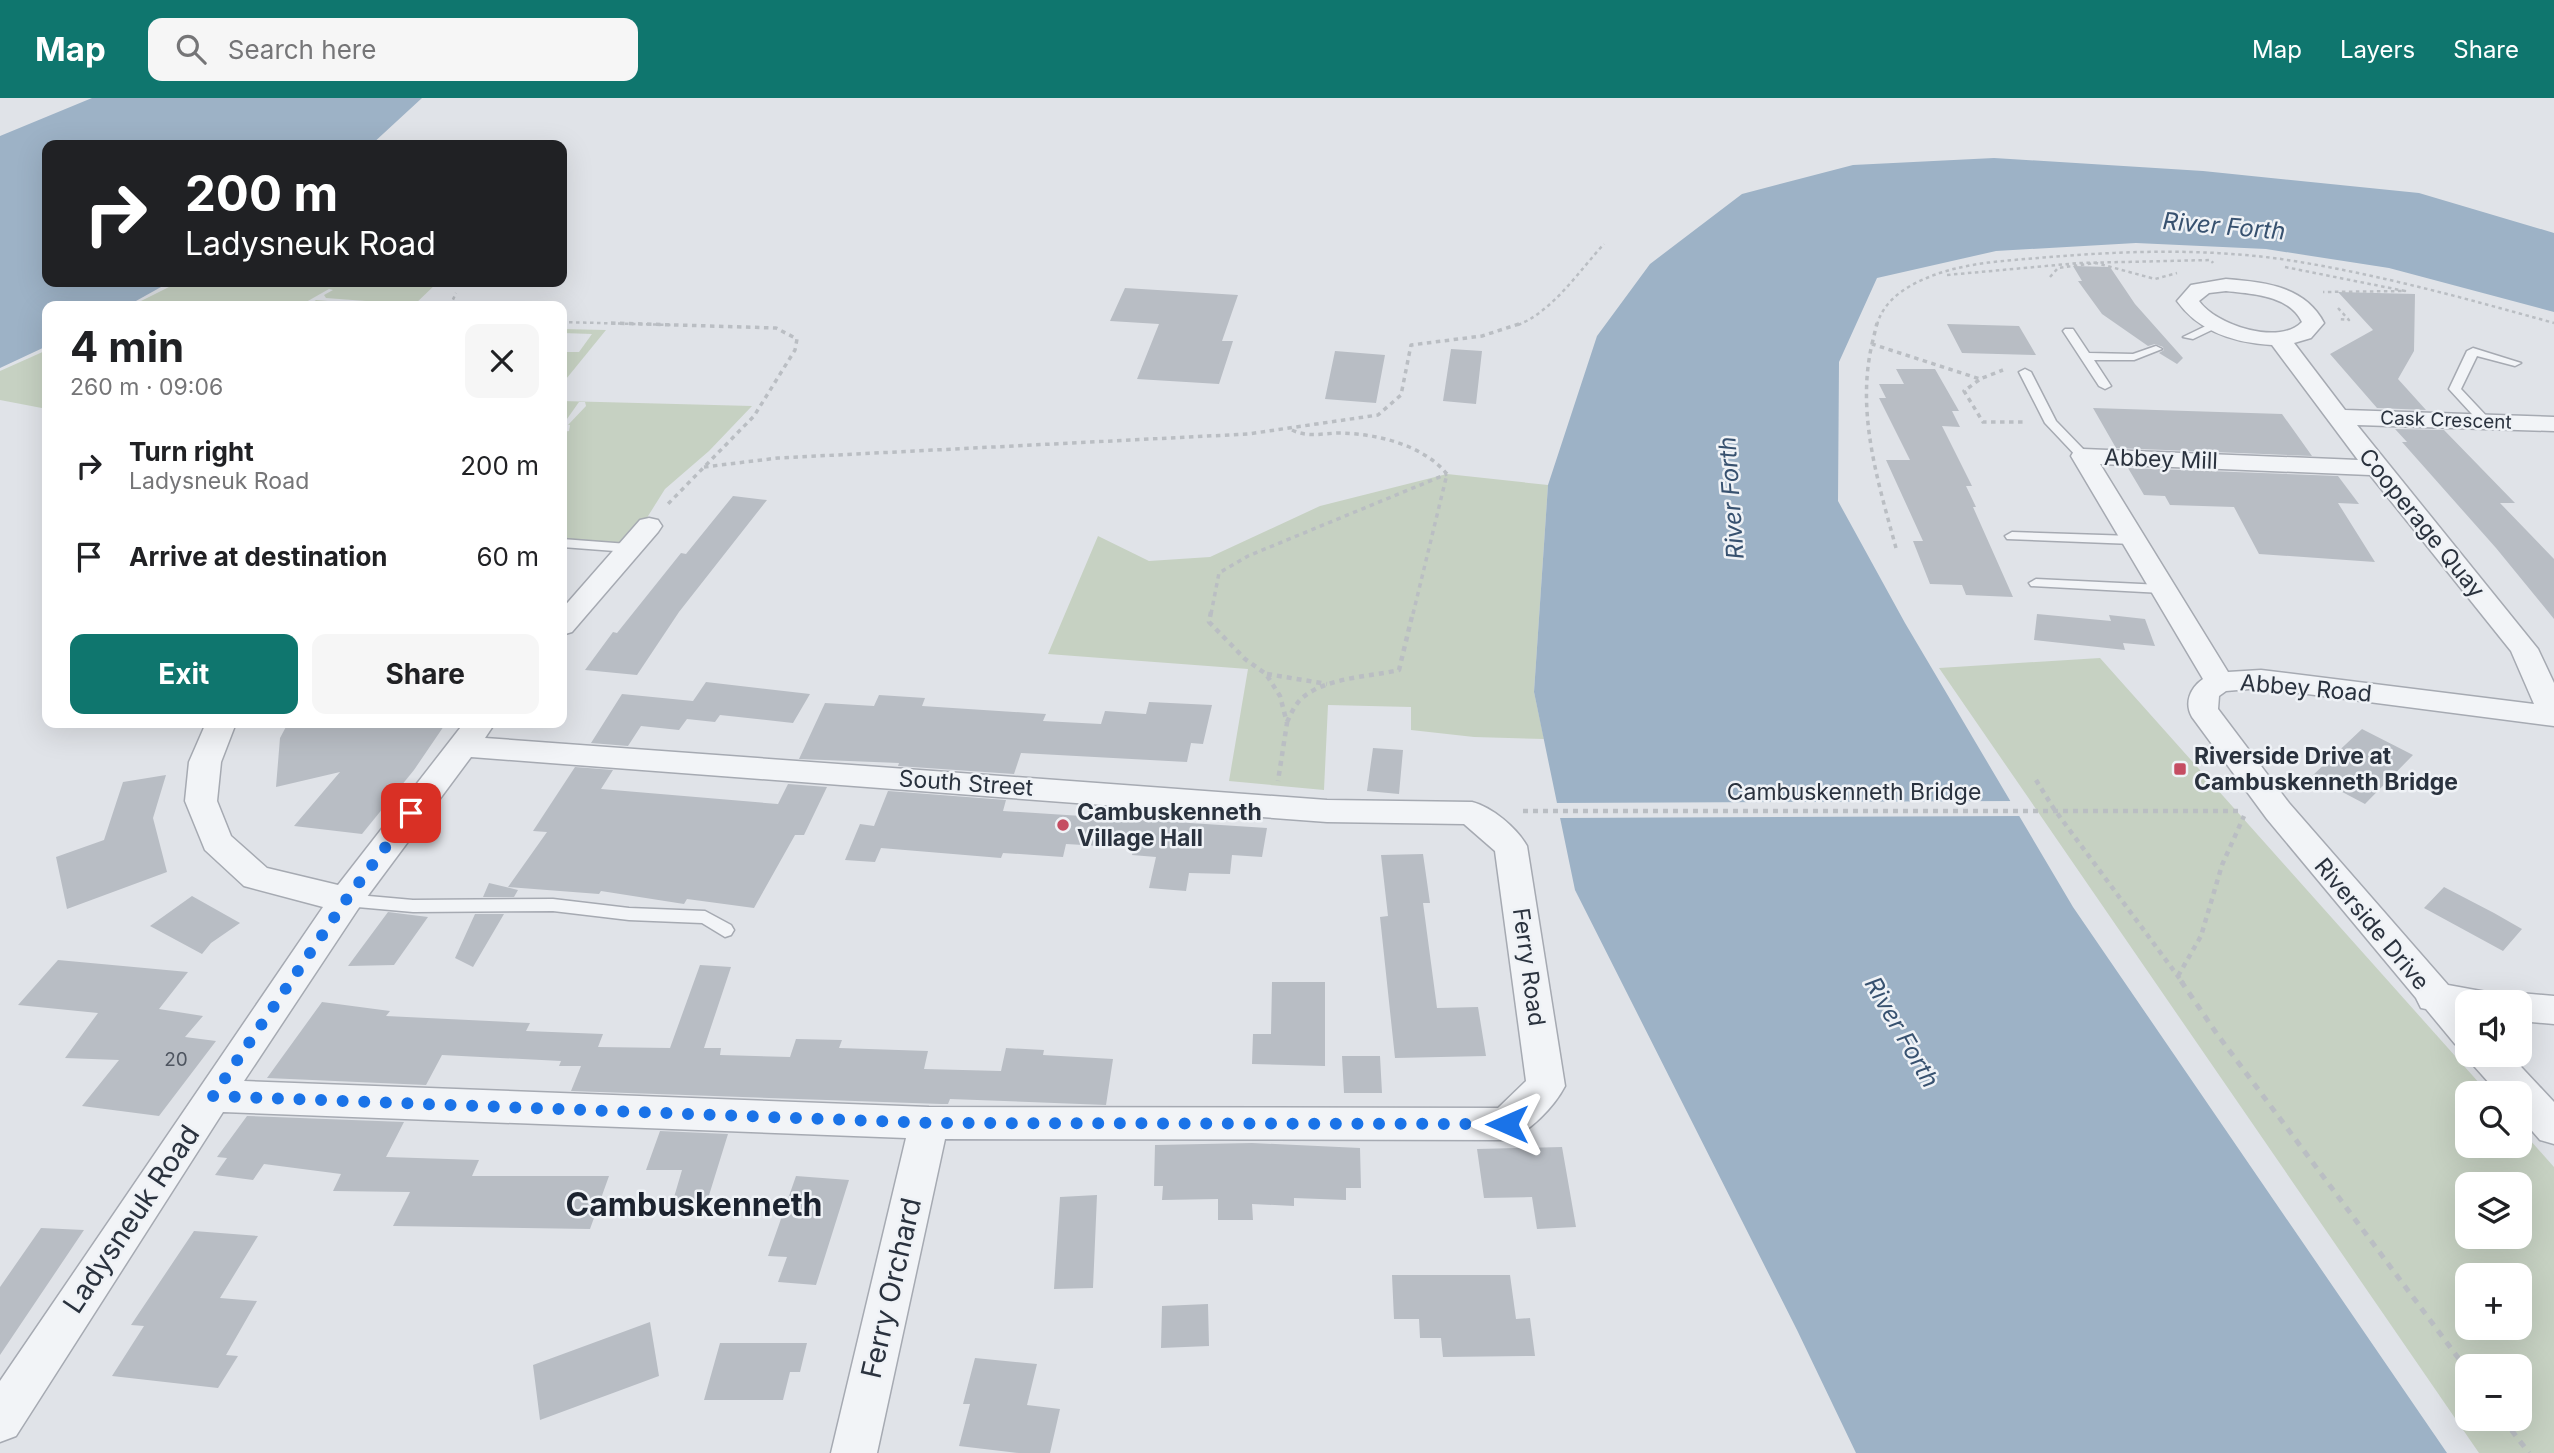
<!DOCTYPE html>
<meta charset="utf-8">
<style>
body{margin:0;font-family:Inter,sans-serif;background:#f6f6f6;color:#202124;height:100vh;display:flex;flex-direction:column;font-size:26px;white-space:nowrap}
*{box-sizing:border-box;margin:0}
p{font-size:23px;color:#757577}
.icon{flex:none;width:38px;height:38px;fill:none;stroke:currentColor;stroke-width:2;stroke-linecap:round;stroke-linejoin:round}
.map{position:relative;flex:1;overflow:hidden}
.drawer{position:absolute;left:42px;top:203px;width:525px;height:427px;display:flex;flex-direction:column;background:#fff;border-radius:14px;box-shadow:0 7px 28px #0002}
.drawer>*{flex:none}
.guide{position:absolute;left:42px;top:42px;width:525px;height:147px;border-radius:14px;box-shadow:0 7px 28px #0002;background:#202124;color:#fff;overflow:hidden}
.tools{position:absolute;left:2455px;top:892px;display:grid;gap:14px}
.tools a{display:grid;place-items:center;width:77px;height:77px;border-radius:14px;background:#fff;box-shadow:0 7px 28px #0002;font-size:35px}
.pin{position:absolute;display:grid;place-items:center;width:60px;height:60px;color:#fff;margin:-30px;border-radius:14px;box-shadow:0 4px 10px #0006}
.me{position:absolute;width:77px;margin:-38px;rotate:270deg;stroke-linejoin:round;filter:drop-shadow(0 0 5px #0008)}
.turn{display:flex;align-items:center;gap:24px;height:147px;padding:0 28px;font-size:32px}
.turn .icon{width:91px;height:91px;stroke-width:2.5}
.turn b{display:block;font-size:49px;line-height:60px}
.round{display:grid;place-items:center;flex:none;width:74px;height:74px;border-radius:14px;background:#f6f6f6}
.headline{display:flex;align-items:center;justify-content:space-between;height:119px;padding:0 28px}
h1{font-size:42px;font-weight:700;line-height:52px}
.action{display:flex;gap:14px;margin-top:auto;padding:14px 28px}
.action a{flex:1;height:80px;border-radius:14px;background:#0f766e;color:#fff;font-size:28px;font-weight:700;line-height:80px;text-align:center}
.action a+a{background:#f6f6f6;color:#202124}
ul{padding:0;list-style:none}
li{display:flex;align-items:center;gap:21px;height:91px;padding:0 28px}
li div{flex:1}
li b{display:block;font-size:26px}
li em{font-style:normal}
header{display:flex;align-items:center;gap:42px;box-sizing:border-box;height:98px;padding:0 35px;background:#0f766e;color:#fff}
header strong{font-size:33px}
nav{display:flex;gap:38px;margin-inline-start:auto;font-size:24px}
.search{width:490px;height:63px;background:#f6f6f6;display:flex;align-items:center;gap:18px;box-sizing:border-box;padding:0 24px;border-radius:14px;color:#757577;font-size:26px}
.map>svg:first-child{display:block}
</style>
<header>
<strong>Map</strong>
<div class="search"><svg class="icon" aria-label="search" viewBox="0 0 24 24"><circle cx="10" cy="10" r="6"/><path d="M15 15l6 6"/></svg>Search here</div>
<nav><a>Map</a><a>Layers</a><a>Share</a></nav>
</header>
<div class="map">
<svg width="2554" height="1355" viewBox="0 0 2554 1355">
<rect width="100%" height="100%" fill="#e0e3e8"/>
<!-- green -->
<path fill="#c6d1c2" fill-rule="evenodd" d="M 179,184 L 438,184 L 413,208 L 307,208 L 316,202 L 376,207 L 379,204 L 326,200 L 324,197 L 333,192 L 329,191 L 299,208 L 271,204 L 265,208 L 131,208 Z
M 562,231 L 606,232 L 562,286 L 562,254 L 579,254 L 592,236 L 562,235 Z
M 47,252 L 47,311 L 0,302 L 0,273 Z
M 562,303 L 752,308 L 709,353 L 665,391 L 628,450 L 562,446 L 562,334 L 569,333 L 570,327 L 568,327 L 586,308 L 585,304 L 579,304 L 562,328 Z
M 1447,376 L 1548,387 L 1534,594 L 1544,641 L 1474,639 L 1411,632 L 1411,609 L 1328,607 L 1324,692 L 1229,683 L 1248,571 L 1048,556 L 1098,438 L 1149,463 L 1210,459 L 1320,408 Z
M 2100,560 L 2489,996 L 2468,996 L 2468,1048 L 2520,1048 L 2520,1031 L 2554,1069 L 2554,1355 L 2479,1355 L 1939,570 ZM 2468,1087 L 2520,1087 L 2520,1139 L 2468,1139 ZM 2468,1178 L 2520,1178 L 2520,1230 L 2468,1230 ZM 2468,1269 L 2520,1269 L 2520,1321 L 2468,1321 Z"/>
<!-- water -->
<path fill="#9db2c6" d="M 92,0 L 422,0 L 371,47 L 47,47 L 47,184 L 170,184 L 127,208 L 47,208 L 47,248 L 0,270 L 0,38 Z
M 1994,60 L 2203,73 L 2419,95 L 2554,135 L 2554,214 L 2389,170 L 2266,151 L 2136,145 L 1996,153 L 1877,180 L 1839,264 L 1838,403 L 1905,525 L 2073,809 L 2447,1355 L 1856,1355 L 1797,1232 L 1575,792 L 1534,594 L 1548,387 L 1597,238 L 1650,166 L 1742,96 L 1853,67 Z"/>
<!-- pier -->
<path fill="#e0e3e8" d="M 2014,703 L 2023,718 L 1557,720 L 1554,705 Z"/>
<!-- building -->
<path fill="#b8bdc4" d="M 2073,168 L 2110,169 L 2135,206 L 2183,260 L 2177,266 L 2159,255 L 2164,252 L 2163,249 L 2155,246 L 2148,248 L 2102,216 L 2078,183 L 2082,183 Z
M 1125,190 L 1238,197 L 1222,243 L 1233,243 L 1219,286 L 1137,281 L 1159,226 L 1110,223 Z
M 2338,194 L 2415,196 L 2414,253 L 2398,281 L 2426,312 L 2377,310 L 2330,256 L 2373,232 Z
M 1947,226 L 2019,228 L 2036,257 L 1962,255 Z
M 1451,251 L 1482,253 L 1476,306 L 1443,303 Z
M 1335,253 L 1385,257 L 1376,305 L 1325,301 Z
M 1896,271 L 1935,271 L 1959,313 L 1952,313 L 1960,329 L 1942,328 L 1972,388 L 1966,388 L 1976,409 L 1973,409 L 2013,499 L 1966,497 L 1962,487 L 1930,486 L 1913,443 L 1923,443 L 1886,362 L 1910,362 L 1879,300 L 1886,300 L 1879,286 L 1904,286 Z
M 2093,310 L 2282,316 L 2312,358 L 2116,350 Z
M 2395,331 L 2444,332 L 2515,405 L 2500,405 L 2554,461 L 2554,521 L 2496,450 L 2402,344 L 2407,344 Z
M 2128,370 L 2338,378 L 2359,406 L 2338,405 L 2375,464 L 2259,456 L 2234,409 L 2170,407 L 2165,398 L 2144,397 Z
M 733,398 L 767,402 L 679,514 L 637,577 L 585,572 L 613,534 L 617,535 L 681,455 L 686,456 Z
M 2037,516 L 2111,523 L 2109,517 L 2145,521 L 2155,548 L 2123,545 L 2125,552 L 2034,542 Z
M 706,584 L 810,596 L 793,625 L 720,617 L 715,624 L 687,621 L 679,632 L 641,628 L 628,648 L 591,645 L 622,596 L 693,603 Z
M 879,597 L 925,600 L 922,608 L 1046,616 L 1043,623 L 1101,626 L 1105,613 L 1146,616 L 1149,604 L 1212,607 L 1203,646 L 1191,645 L 1187,664 L 1021,655 L 1014,676 L 898,668 L 899,665 L 799,661 L 825,605 L 874,608 Z
M 288,625 L 446,625 L 414,672 L 362,736 L 294,728 L 340,674 L 276,689 L 280,640 Z
M 2362,631 L 2413,657 L 2365,706 L 2312,678 Z
M 1373,650 L 1403,652 L 1399,696 L 1367,693 Z
M 575,669 L 613,672 L 601,691 L 778,706 L 788,686 L 827,689 L 804,737 L 795,737 L 754,810 L 687,801 L 684,806 L 601,793 L 599,796 L 508,789 L 547,734 L 533,733 Z
M 166,677 L 153,720 L 167,774 L 67,811 L 56,759 L 104,742 L 123,684 Z
M 888,693 L 1006,702 L 1003,713 L 1267,730 L 1262,759 L 1232,757 L 1230,776 L 1189,775 L 1186,793 L 1149,790 L 1156,759 L 1132,757 L 1134,750 L 1066,746 L 1063,759 L 1003,755 L 1001,760 L 881,750 L 875,764 L 845,762 L 860,726 L 874,728 Z
M 1423,756 L 1430,805 L 1423,805 L 1437,910 L 1478,909 L 1486,958 L 1395,960 L 1380,819 L 1388,818 L 1381,757 Z
M 489,785 L 518,792 L 514,799 L 483,799 Z
M 2444,789 L 2494,815 L 2522,831 L 2503,853 L 2424,810 Z
M 192,798 L 240,825 L 211,845 L 202,856 L 150,828 Z
M 388,814 L 428,819 L 394,867 L 348,868 Z
M 475,816 L 504,816 L 473,869 L 455,860 Z
M 58,862 L 188,874 L 159,911 L 203,918 L 185,939 L 216,943 L 159,1018 L 82,1008 L 119,962 L 65,960 L 98,915 L 18,907 Z
M 700,867 L 731,869 L 704,950 L 721,950 L 720,957 L 790,959 L 796,941 L 842,942 L 839,950 L 928,953 L 924,971 L 1001,973 L 1006,950 L 1044,952 L 1043,957 L 1113,961 L 1106,1007 L 950,1001 L 948,1006 L 941,1006 L 571,993 L 581,968 L 559,968 L 561,963 L 442,957 L 426,987 L 267,980 L 322,904 L 390,913 L 386,918 L 530,925 L 526,933 L 603,936 L 598,949 L 670,950 Z
M 1272,884 L 1325,884 L 1325,968 L 1252,966 L 1253,936 L 1271,936 Z
M 1342,958 L 1380,958 L 1382,995 L 1344,995 Z
M 247,1018 L 404,1024 L 386,1059 L 479,1062 L 472,1078 L 609,1078 L 590,1131 L 393,1128 L 410,1094 L 333,1093 L 341,1076 L 264,1066 L 253,1082 L 215,1077 L 227,1060 L 217,1059 Z
M 660,1033 L 728,1036 L 706,1107 L 672,1106 L 682,1072 L 646,1072 Z
M 1252,1045 L 1360,1050 L 1361,1090 L 1346,1090 L 1346,1102 L 1294,1100 L 1294,1108 L 1252,1106 L 1253,1122 L 1218,1122 L 1218,1101 L 1162,1102 L 1163,1088 L 1154,1088 L 1155,1047 Z
M 1562,1049 L 1576,1129 L 1537,1131 L 1532,1099 L 1484,1100 L 1477,1051 Z
M 796,1078 L 849,1082 L 816,1187 L 778,1184 L 787,1159 L 768,1158 Z
M 1097,1097 L 1093,1190 L 1054,1191 L 1060,1099 Z
M 41,1130 L 84,1132 L 0,1257 L 0,1189 Z
M 194,1133 L 258,1138 L 220,1200 L 257,1203 L 226,1257 L 238,1258 L 218,1290 L 112,1278 L 144,1228 L 131,1227 Z
M 1392,1177 L 1510,1177 L 1516,1221 L 1530,1220 L 1535,1258 L 1443,1259 L 1441,1240 L 1420,1240 L 1419,1221 L 1394,1221 Z
M 1208,1206 L 1209,1248 L 1161,1250 L 1162,1208 Z
M 650,1224 L 659,1278 L 540,1322 L 533,1267 Z
M 720,1245 L 807,1245 L 800,1274 L 790,1274 L 783,1302 L 704,1302 Z
M 975,1260 L 1037,1266 L 1027,1307 L 1060,1311 L 1050,1355 L 1019,1355 L 959,1348 L 970,1306 L 963,1306 Z"/>
<g fill="none" stroke-linecap="round" stroke-linejoin="round">
<defs>
<path id="service" d="M 2214,224 L 2220,227 L 2218,229 L 2193,241 L 2183,239 Z
M 2065,231 L 2073,231 L 2089,255 L 2133,256 L 2156,248 L 2162,251 L 2134,262 L 2094,262 L 2111,288 L 2105,291 L 2099,288 L 2063,233 Z
M 2473,250 L 2521,265 L 2515,268 L 2477,258 L 2461,291 L 2492,324 L 2486,328 L 2482,327 L 2449,291 L 2467,253 Z
M 2025,271 L 2031,274 L 2056,323 L 2087,355 L 2087,361 L 2079,361 L 2045,325 L 2019,274 Z
M 2012,434 L 2133,438 L 2140,442 L 2133,446 L 2007,441 L 2005,438 Z
M 562,441 L 628,446 L 635,450 L 628,454 L 562,449 Z
M 2036,481 L 2162,487 L 2169,491 L 2162,495 L 2031,488 L 2029,485 Z
M 346,796 L 413,802 L 553,801 L 629,810 L 705,813 L 731,827 L 734,832 L 731,837 L 725,839 L 702,825 L 629,822 L 553,813 L 413,814 L 346,808 L 340,806 L 337,802 L 340,798 Z"/>
<path id="minor" d="M 2226,181 C 2264,184 2305,188 2324,225 L 2311,240 L 2294,245 L 2345,312 L 2554,319 L 2554,333 L 2357,327 L 2538,551 L 2554,585 L 2554,628 L 2261,590 L 2226,593 L 2219,598 L 2218,611 L 2289,705 L 2448,887 L 2492,895 L 2497,905 L 2468,905 L 2468,951 L 2455,946 L 2426,911 L 2421,910 L 2416,900 L 2267,721 L 2192,619 C 2184,605 2190,590 2203,581 L 2071,358 L 2074,353 L 2083,351 L 2358,362 L 2272,247 C 2235,245 2199,234 2177,203 L 2191,187 ZM 2226,193 C 2252,196 2289,197 2302,224 C 2279,248 2216,227 2199,203 L 2209,195 ZM 2100,366 L 2370,377 L 2511,553 L 2534,606 L 2261,572 L 2228,574 Z
M 649,420 L 658,422 L 662,428 L 658,434 L 572,534 L 562,537 L 562,511 L 640,422 Z
M 206,625 L 236,625 L 221,664 L 217,703 L 231,738 L 267,770 L 338,787 L 464,625 L 495,625 L 485,640 L 1327,702 L 1472,704 C 1492,709 1517,730 1527,748 L 1565,988 C 1554,1009 1530,1034 1507,1042 L 945,1041 L 877,1355 L 831,1355 L 906,1040 L 223,1014 L 16,1338 L 0,1344 L 0,1283 L 323,809 L 244,788 L 205,752 L 185,703 L 189,664 ZM 471,659 L 1327,724 L 1464,726 L 1495,753 L 1526,983 L 1498,1010 L 929,1009 L 244,983 L 358,811 Z
M 2520,895 L 2554,898 L 2554,926 L 2520,923 L 2520,905 L 2504,905 L 2507,899 Z
M 2468,957 L 2510,957 L 2554,1004 L 2554,1046 L 2540,1042 L 2520,1019 L 2520,996 L 2499,996 L 2474,968 Z"/>
</defs>
<!-- service casing -->
<use href="#service" stroke="#a6aab2" stroke-width="3"/>
<!-- minor casing -->
<use href="#minor" stroke="#a6aab2" stroke-width="3"/>
<!-- path-far3 -->
<path stroke="#babec3" stroke-width="2.5" stroke-dasharray="3.5 3.5" stroke-linecap="butt" d="M 2285,169 L 2405,193 L 2323,194
M 1947,177 L 2079,165 L 2211,162 L 2213,165
M 2050,179 L 2058,170 L 2096,165 L 2155,181 L 2177,175
M 450,208 L 456,195
M 2338,210 L 2349,222 L 2339,221
M 562,224 L 673,227
M 1518,227 C 1553,213 1579,173 1604,146
M 1877,227 C 1883,203 1906,188 1929,179 C 1963,165 2002,163 2038,160 C 2119,153 2200,150 2281,161 C 2374,175 2464,200 2554,225"/>
<!-- path-far2 -->
<path stroke="#babec3" stroke-width="3.5" stroke-dasharray="4.5 4.5" stroke-linecap="butt" d="M 611,225 L 776,230 L 797,241 L 795,252 L 754,318 L 665,409
M 1872,246 L 1877,225
M 1979,282 L 1964,293 L 1983,324 L 2024,324
M 1292,332 C 1309,340 1323,335 1341,335 C 1378,336 1423,347 1447,376 L 1413,516
M 704,369 L 778,360 L 1248,336 L 1378,317 L 1401,297 L 1411,247 L 1482,238 L 1522,225
M 1896,450 C 1878,384 1856,315 1872,246 L 1980,281 L 2003,272
M 1211,516 L 1219,475 L 1248,458 L 1447,376"/>
<!-- path-far1 -->
<path stroke="#babec3" stroke-width="4.5" stroke-dasharray="5 5" stroke-linecap="butt" d="M 1211,514 L 1209,524 L 1245,561 L 1266,576 L 1280,598 L 1287,625 L 1278,683
M 1267,576 L 1327,586
M 1287,624 C 1291,616 1295,606 1302,600 C 1327,579 1369,579 1399,572 L 1413,514
M 2036,682 L 2054,711 L 2183,885
M 1523,713 L 2238,713
M 2178,878 L 2201,838 L 2222,767 L 2244,718"/>
<!-- path -->
<path stroke="#babec3" stroke-width="5" stroke-dasharray="7 7" stroke-linecap="butt" d="M 2181,883 L 2217,936 L 2468,1273
M 2503,1321 L 2529,1355"/>
<!-- service -->
<use href="#service" fill="#f2f4f7" fill-rule="evenodd"/>
<!-- minor -->
<use href="#minor" fill="#f2f4f7" fill-rule="evenodd"/>
</g>
<g fill="none" stroke-linecap="round" stroke-linejoin="round">
<!-- route -->
<path stroke="#1a73e8" stroke-width="12" stroke-dasharray="0 21.6" d="M 411,715 L 346,802 L 213,998 L 929,1025 L 1507,1026"/>
</g>
<!-- markers -->
<g fill="#c54d62" stroke="#eff2f6" stroke-width="2.5">
<rect x="2173" y="664" width="14" height="14" rx="3.5"/>
<circle cx="1063" cy="727" r="7"/>
</g>
<g text-anchor="middle" dominant-baseline="central" stroke-width="5" stroke-linejoin="round" paint-order="stroke">
<!-- far-street labels -->
<g font-size="19" fill="#2a323e" stroke="#eff2f6">
<text transform="translate(2446 322) rotate(2)">Cask Crescent</text>
</g>
<!-- number labels -->
<g font-size="19" fill="#4e5560">
<text x="176" y="961">20</text>
</g>
<!-- street labels -->
<g font-size="23" fill="#2a323e" stroke="#eff2f6">
<text transform="translate(2161 361) rotate(2)">Abbey Mill</text>
<text transform="translate(2422 425) rotate(51)">Cooperage Quay</text>
<text transform="translate(2306 590) rotate(5)">Abbey Road</text>
<text transform="translate(966 685) rotate(4)">South Street</text>
<text x="1854" y="694">Cambuskenneth Bridge</text>
<text transform="translate(2372 826) rotate(50)">Riverside Drive</text>
<text transform="translate(1529 869) rotate(82)">Ferry Road</text>
</g>
<!-- poi labels -->
<g font-size="23" font-weight="bold" fill="#2a323e" stroke="#eff2f6" text-anchor="start">
<text x="2194" y="658">Riverside Drive at<tspan x="2194" dy="26">Cambuskenneth Bridge</tspan></text>
<text x="1077" y="714">Cambuskenneth<tspan x="1077" dy="26">Village Hall</tspan></text>
</g>
<!-- water labels -->
<g font-size="24" font-style="italic" fill="#37516f" stroke="#eff2f6">
<text transform="translate(2224 128) rotate(5)">River Forth</text>
<text transform="translate(1731 400) rotate(-94)">River Forth</text>
<text transform="translate(1902 934) rotate(60)">River Forth</text>
</g>
<!-- near-street labels -->
<g font-size="28" fill="#2a323e" stroke="#eff2f6">
<text transform="translate(131 1121) rotate(-56)">Ladysneuk Road</text>
<text transform="translate(891 1190) rotate(-77)">Ferry Orchard</text>
</g>
<!-- near-quarter labels -->
<g font-size="32" font-weight="bold" fill="#1c232f" stroke="#eff2f6">
<text x="694" y="1106">Cambuskenneth</text>
</g>
</g>
</svg>
<div class="tools">
<a><svg class="icon" aria-label="sound" viewBox="0 0 24 24"><path d="M4 9h4l5-4v14l-5-4H4zM17 9q2 3 0 6"/></svg></a>
<a><svg class="icon" aria-label="search" viewBox="0 0 24 24"><circle cx="10" cy="10" r="6"/><path d="M15 15l6 6"/></svg></a>
<a><svg class="icon" aria-label="layers" viewBox="0 0 24 24"><path d="M12 4l9 5-9 5-9-5zM3 14l9 5 9-5"/></svg></a>
<a>+</a>
<a>−</a>
</div>
<div class="pin" style="left:411px;top:715px;background:#d93025"><svg class="icon" aria-label="arrive" viewBox="0 0 24 24"><path d="M6 21V4h12l-3 4 3 4H6"/></svg></div>
<svg class="me" style="left:1507px;top:1026px" viewBox="-20 -20 40 40"><path d="M0-17L14 15 0 8-14 15z" fill="#1a73e8" stroke="#fff" stroke-width="4"/></svg>
<div class="guide">
<div class="turn"><svg class="icon" aria-label="right" viewBox="0 0 24 24"><path d="M7 20v-9h11M14 6l5 5-5 5"/></svg><div><b>200 m</b>Ladysneuk Road</div></div>
</div>
<section class="drawer">
<div class="headline"><div><h1>4 min</h1><p>260 m · 09:06</p></div><a class="round"><svg class="icon" aria-label="close" viewBox="0 0 24 24"><path d="M6 6l12 12M18 6L6 18"/></svg></a></div>
<ul>
<li><svg class="icon" aria-label="right" viewBox="0 0 24 24"><path d="M7 20v-9h11M14 6l5 5-5 5"/></svg><div><b>Turn right</b><p>Ladysneuk Road</p></div><em>200 m</em></li>
<li><svg class="icon" aria-label="arrive" viewBox="0 0 24 24"><path d="M6 21V4h12l-3 4 3 4H6"/></svg><div><b>Arrive at destination</b></div><em>60 m</em></li>
</ul>
<div class="action"><a>Exit</a><a>Share</a></div>
</section>
</div>
